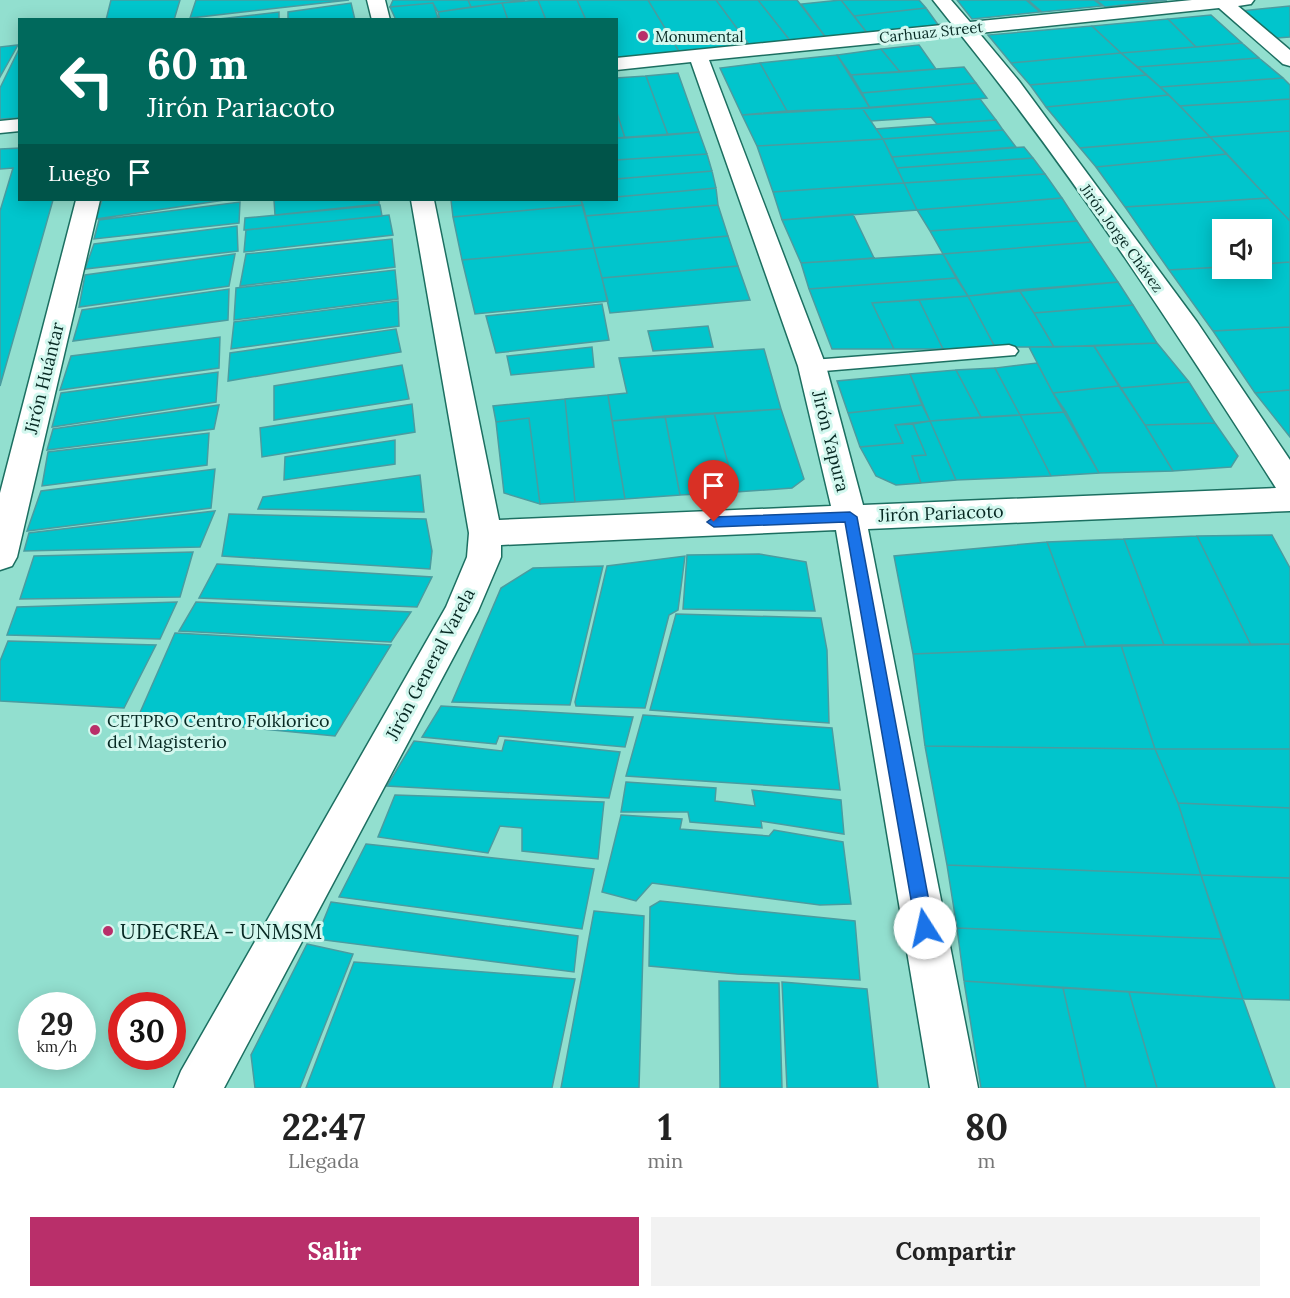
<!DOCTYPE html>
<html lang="es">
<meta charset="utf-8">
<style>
body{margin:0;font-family:Lora,serif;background:#f2f2f2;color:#222;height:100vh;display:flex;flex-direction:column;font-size:22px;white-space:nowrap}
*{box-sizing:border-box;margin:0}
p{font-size:20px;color:#767676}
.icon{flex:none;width:33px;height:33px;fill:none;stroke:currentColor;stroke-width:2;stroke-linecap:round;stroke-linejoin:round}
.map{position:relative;height:1088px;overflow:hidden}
.side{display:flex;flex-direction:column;background:#fff;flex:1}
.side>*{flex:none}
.guide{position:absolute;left:18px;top:18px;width:600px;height:183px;border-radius:0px;box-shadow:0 3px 15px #0003;background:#00695c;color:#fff;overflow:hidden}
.fabs{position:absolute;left:1212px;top:219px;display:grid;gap:12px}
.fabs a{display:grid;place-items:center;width:60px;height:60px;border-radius:0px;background:#fff;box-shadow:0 3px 15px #0003;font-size:30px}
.speed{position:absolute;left:18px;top:992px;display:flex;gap:12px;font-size:30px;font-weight:700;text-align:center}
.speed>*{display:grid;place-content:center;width:78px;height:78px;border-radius:50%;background:#fff;box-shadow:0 3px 15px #0003;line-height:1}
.speed small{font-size:15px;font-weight:400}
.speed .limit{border:9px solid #d22;background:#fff;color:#111}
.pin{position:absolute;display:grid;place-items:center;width:51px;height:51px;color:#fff;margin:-62px -26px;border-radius:50% 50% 50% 0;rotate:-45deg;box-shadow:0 0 6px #0007}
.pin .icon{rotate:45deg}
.me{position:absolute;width:66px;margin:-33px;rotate:350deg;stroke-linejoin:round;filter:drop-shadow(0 0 4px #0008)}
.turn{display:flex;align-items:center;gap:21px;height:126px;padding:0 30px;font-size:27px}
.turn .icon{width:78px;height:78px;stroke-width:2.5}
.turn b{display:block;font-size:42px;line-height:51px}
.then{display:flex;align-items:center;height:57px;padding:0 30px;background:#0003;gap:12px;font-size:22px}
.eta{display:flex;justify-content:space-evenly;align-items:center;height:102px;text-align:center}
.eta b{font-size:36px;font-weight:700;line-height:42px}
.cta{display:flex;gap:12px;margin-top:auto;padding:12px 30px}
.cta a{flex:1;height:69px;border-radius:0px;background:#b92f6a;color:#fff;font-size:24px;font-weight:700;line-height:69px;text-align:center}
.cta a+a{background:#f2f2f2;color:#222}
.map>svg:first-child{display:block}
</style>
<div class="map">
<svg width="1290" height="1088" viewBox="0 0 1290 1088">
<rect width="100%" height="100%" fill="#92dfcf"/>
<!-- building -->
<path fill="#01c5cc" stroke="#4a9ca0" stroke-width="1.5" d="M 111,0 L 180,0 L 174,20 L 106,20 Z
M 196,0 L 349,0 L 190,18 Z
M 393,0 L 468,0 L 471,7 L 438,12 L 433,3 L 390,7 Z
M 468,0 L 525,0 L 471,7 Z
M 538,0 L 577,0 L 586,20 L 546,20 Z
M 538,0 L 546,20 L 508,20 L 502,3 Z
M 577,0 L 648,0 L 680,53 L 616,59 L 616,20 L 586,20 Z
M 648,0 L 716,0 L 750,46 L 680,53 Z
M 716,0 L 758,0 L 792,43 L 750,46 Z
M 758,0 L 797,0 L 827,39 L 792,43 Z
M 841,0 L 868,34 L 827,39 L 801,4 Z
M 841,0 L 919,0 L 926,8 L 854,16 Z
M 957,0 L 1026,0 L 1040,12 L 972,19 Z
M 1028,0 L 1094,0 L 1102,6 L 1042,12 Z
M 1096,0 L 1167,0 L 1105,7 Z
M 351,3 L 355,20 L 288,20 L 288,12 Z
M 433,3 L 438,18 L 424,20 L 396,20 L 390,7 Z
M 502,3 L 508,20 L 440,20 L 438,12 Z
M 1290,6 L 1290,37 L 1277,38 L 1240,11 Z
M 926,8 L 939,26 L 868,34 L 854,16 Z
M 279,12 L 279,20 L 210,20 Z
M 1211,15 L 1242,43 L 1196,47 L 1168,19 Z
M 1168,19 L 1196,47 L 1121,53 L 1092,26 Z
M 1092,26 L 1121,53 L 1011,63 L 988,35 Z
M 1242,43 L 1259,58 L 1137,67 L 1121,53 Z
M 18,45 L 0,77 L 0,47 Z
M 919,45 L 936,69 L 900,72 L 881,49 Z
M 20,47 L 20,118 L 0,119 L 0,88 Z
M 881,49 L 900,72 L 851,75 L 837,55 Z
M 1121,53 L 1147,75 L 1030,85 L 1011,63 Z
M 837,55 L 870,108 L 787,111 L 760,63 Z
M 1259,58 L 1283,78 L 1160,87 L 1137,67 Z
M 760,63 L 787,111 L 742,115 L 720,68 Z
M 964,67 L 976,83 L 862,93 L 851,75 Z
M 678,73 L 699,132 L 668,135 L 646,76 Z
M 1147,75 L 1169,95 L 1046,107 L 1030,85 Z
M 646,76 L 668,135 L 625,138 L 616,110 L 616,78 Z
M 1283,78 L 1290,85 L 1290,99 L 1180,106 L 1160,87 Z
M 976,83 L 987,98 L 870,108 L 862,93 Z
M 1169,95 L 1210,137 L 1080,148 L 1046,107 Z
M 980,99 L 996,120 L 937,124 L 931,117 L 871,121 L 862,108 Z
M 1290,99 L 1290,131 L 1210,137 L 1180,106 Z
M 862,108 L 883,139 L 757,146 L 742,115 Z
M 616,110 L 625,138 L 616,138 Z
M 996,120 L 1003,130 L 883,139 L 876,129 Z
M 1003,130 L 1016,147 L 892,157 L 883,139 Z
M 1290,131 L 1290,221 L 1210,137 Z
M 699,132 L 707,154 L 616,160 L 616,138 Z
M 1210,137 L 1227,154 L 1096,167 L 1080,148 Z
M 883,139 L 904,183 L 773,192 L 757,146 Z
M 1024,147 L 1033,158 L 897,168 L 892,157 Z
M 20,148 L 20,200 L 53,200 L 0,386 L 0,211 L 13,168 L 0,169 L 0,149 Z
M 707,154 L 712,171 L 616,179 L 616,160 Z
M 1227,154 L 1268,198 L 1125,207 L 1096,167 Z
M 1033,158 L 1045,174 L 904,183 L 897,168 Z
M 712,171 L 716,188 L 616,197 L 616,179 Z
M 1045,174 L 1062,198 L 917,210 L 904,183 Z
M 904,183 L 917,210 L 782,220 L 773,192 Z
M 716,188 L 718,205 L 585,216 L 581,200 L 616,200 L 616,197 Z
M 1062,198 L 1077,221 L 930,231 L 917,210 Z
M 1268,198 L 1290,221 L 1290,262 L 1262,264 L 1262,230 L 1222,230 L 1222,267 L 1169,270 L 1125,207 Z
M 102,200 L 225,200 L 96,219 Z
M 274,200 L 379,200 L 379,204 L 275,215 Z
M 451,200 L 581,200 L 583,205 L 453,217 Z
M 240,202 L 239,223 L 94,239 L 99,220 Z
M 380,205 L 382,216 L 244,230 L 245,218 Z
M 583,205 L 594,248 L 462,260 L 453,217 Z
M 718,205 L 728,236 L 594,248 L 585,216 Z
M 853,214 L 874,258 L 801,263 L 782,220 Z
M 389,215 L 393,235 L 244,252 L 246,230 Z
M 1077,221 L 1091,242 L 943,254 L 930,231 Z
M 237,226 L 238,251 L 85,269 L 94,244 Z
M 728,236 L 738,266 L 602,278 L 594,248 Z
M 392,239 L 395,267 L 240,286 L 246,254 Z
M 1091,242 L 1118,282 L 968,296 L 943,254 Z
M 594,248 L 608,301 L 475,314 L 462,260 Z
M 235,254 L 229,286 L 79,307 L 85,275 Z
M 943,254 L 956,278 L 809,289 L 801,263 Z
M 1290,262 L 1290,327 L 1213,331 L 1169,270 L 1222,267 L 1262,268 L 1262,264 Z
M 738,266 L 750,300 L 610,313 L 602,278 Z
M 395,270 L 398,299 L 234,320 L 236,288 Z
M 956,278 L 968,296 L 872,303 L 894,349 L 832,349 L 809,289 Z
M 1118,282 L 1133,305 L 1034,313 L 1019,290 Z
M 229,289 L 228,320 L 73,341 L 82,310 Z
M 1019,290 L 1034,313 L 1054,347 L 995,347 L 968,296 Z
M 968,296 L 995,347 L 943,349 L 919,300 Z
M 919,300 L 943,349 L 894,349 L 872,303 Z
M 398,301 L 399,326 L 231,349 L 234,322 Z
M 602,304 L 609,340 L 496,353 L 486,316 Z
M 1133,305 L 1157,343 L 1054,347 L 1034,313 Z
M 708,326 L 713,347 L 653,351 L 648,331 Z
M 1290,327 L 1290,390 L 1255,393 L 1213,331 Z
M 396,329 L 401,352 L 228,381 L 230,353 Z
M 220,337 L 219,368 L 60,390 L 71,356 Z
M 1157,343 L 1189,382 L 1121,388 L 1094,346 Z
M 1094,346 L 1119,386 L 1053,393 L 1029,347 Z
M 592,347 L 594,367 L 511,375 L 507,356 Z
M 764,349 L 781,409 L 612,421 L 608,395 L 627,393 L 619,358 Z
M 1037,363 L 1053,393 L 1066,412 L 1020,415 L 995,368 Z
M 402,365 L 409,399 L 274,420 L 274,386 Z
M 995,368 L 1020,415 L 981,417 L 956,370 Z
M 956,370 L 981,417 L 930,421 L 910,374 Z
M 218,372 L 216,402 L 52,427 L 61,393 Z
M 910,374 L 922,405 L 848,413 L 837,381 Z
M 1189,382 L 1215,423 L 1145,425 L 1121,388 Z
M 1119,386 L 1145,425 L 1173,471 L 1099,473 L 1053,393 Z
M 1290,390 L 1290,437 L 1255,393 Z
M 608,395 L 625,499 L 575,502 L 565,399 Z
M 565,399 L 575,502 L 540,504 L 529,418 L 496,422 L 493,406 Z
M 412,404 L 415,432 L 262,457 L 260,428 Z
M 219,405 L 214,429 L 47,450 L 53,429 Z
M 922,405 L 930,421 L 895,425 L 903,443 L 860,447 L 848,413 Z
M 781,409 L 804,479 L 792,488 L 736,492 L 714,413 Z
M 1066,412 L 1099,473 L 1051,476 L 1020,415 Z
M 714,413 L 736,492 L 680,495 L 665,416 Z
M 1020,415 L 1051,476 L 956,480 L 930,421 Z
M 665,416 L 680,495 L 625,499 L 612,421 Z
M 529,418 L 540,504 L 504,493 L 496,422 Z
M 930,421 L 956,480 L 921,483 L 912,456 L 926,455 L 913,424 Z
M 1215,423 L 1238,456 L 1231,467 L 1173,471 L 1145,425 Z
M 913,424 L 926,455 L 912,456 L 921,483 L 896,485 L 876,476 L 860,447 L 903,443 L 895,425 Z
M 209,433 L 207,465 L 42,486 L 48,452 Z
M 395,440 L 395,464 L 284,480 L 285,457 Z
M 215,469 L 211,508 L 27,531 L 41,491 Z
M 420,475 L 424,512 L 258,509 L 263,497 Z
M 215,511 L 200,547 L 24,551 L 29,533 Z
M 229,514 L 426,519 L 432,551 L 430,569 L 222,556 Z
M 1272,535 L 1290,568 L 1290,644 L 1251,645 L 1197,536 Z
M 1197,536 L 1251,645 L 1164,645 L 1124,539 Z
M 1124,539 L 1164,645 L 1086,647 L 1047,542 Z
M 1047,542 L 1086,647 L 913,654 L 894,556 Z
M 193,552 L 180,597 L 20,599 L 34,556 Z
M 759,554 L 806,562 L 815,611 L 683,609 L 687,555 Z
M 685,556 L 678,610 L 669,615 L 645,708 L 576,706 L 575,702 L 607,566 Z
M 217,564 L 432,577 L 417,607 L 199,598 Z
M 603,566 L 570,705 L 452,702 L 501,588 L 533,568 Z
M 177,602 L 160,639 L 7,635 L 17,607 Z
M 196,602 L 411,612 L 391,642 L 179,631 Z
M 676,614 L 821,618 L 827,650 L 829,723 L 650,710 Z
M 175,633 L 391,645 L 335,736 L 138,717 Z
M 8,641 L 156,645 L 124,708 L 0,701 L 0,661 Z
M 1290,644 L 1290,749 L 1155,749 L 1121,645 Z
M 1121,645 L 1155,749 L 925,746 L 913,654 Z
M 441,706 L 633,717 L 625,747 L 499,736 L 496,744 L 422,737 Z
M 643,715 L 832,728 L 840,790 L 626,776 Z
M 505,740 L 620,752 L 609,798 L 387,786 L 414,741 L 502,751 Z
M 925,746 L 1155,749 L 1178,803 L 1201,875 L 947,865 Z
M 1155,749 L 1290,749 L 1290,808 L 1178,803 Z
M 626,782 L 716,788 L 715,801 L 755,806 L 752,790 L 841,800 L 844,834 L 761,821 L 762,828 L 690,822 L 688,812 L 621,812 Z
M 395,795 L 604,802 L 598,859 L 522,851 L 522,828 L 500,826 L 488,853 L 378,837 Z
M 1178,803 L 1290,808 L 1290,878 L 1201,875 Z
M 621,815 L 682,819 L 680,829 L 769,836 L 774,830 L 843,842 L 851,904 L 820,905 L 652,883 L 636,901 L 602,892 Z
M 366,844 L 594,869 L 582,929 L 339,897 Z
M 947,865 L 1201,875 L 1222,939 L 957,928 Z
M 1201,875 L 1290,878 L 1290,1000 L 1243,999 Z
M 660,901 L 855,921 L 860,980 L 737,974 L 649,966 L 650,907 Z
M 331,902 L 578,936 L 574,972 L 316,939 Z
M 594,911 L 644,916 L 639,1088 L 561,1088 Z
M 957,928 L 1222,939 L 1243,999 L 964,981 Z
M 307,944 L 353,954 L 300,1088 L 255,1088 L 251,1055 Z
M 354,962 L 575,979 L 552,1088 L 306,1088 Z
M 719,981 L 779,983 L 782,1088 L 720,1088 Z
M 964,981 L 1063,988 L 1086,1088 L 981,1088 Z
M 782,982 L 867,989 L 878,1088 L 787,1088 Z
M 1063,988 L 1129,992 L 1157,1088 L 1086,1088 Z
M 1129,992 L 1243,999 L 1275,1088 L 1157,1088 Z"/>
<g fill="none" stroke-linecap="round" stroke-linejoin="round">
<defs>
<path id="lane" d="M 1009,345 L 1015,347 L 1018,351 L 1015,355 L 812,372 L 803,366 L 812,360 Z"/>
<path id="street" d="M 367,0 L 385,0 L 390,20 L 372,20 Z
M 933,0 L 951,0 L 970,22 L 1192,0 L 1254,0 L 1251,4 L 1238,6 L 1290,50 L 1290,66 L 1283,64 L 1219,8 L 979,33 L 1019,81 L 1197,322 L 1290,460 L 1290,511 L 868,529 L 978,1088 L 930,1088 L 836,530 L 501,545 L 501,557 L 478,611 L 224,1088 L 174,1088 L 181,1071 L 446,607 L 467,557 L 469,533 L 411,200 L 434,200 L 499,520 L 831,506 L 798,366 L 691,62 L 616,70 L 616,58 L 952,24 ZM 961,35 C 1076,178 1177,333 1276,488 L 863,505 L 826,366 L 709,60 Z
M 20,119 L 20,131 L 0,133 L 0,121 Z
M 76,200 L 100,200 L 17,557 L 12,566 L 0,570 L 0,493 Z"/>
</defs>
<!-- lane casing -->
<use href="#lane" stroke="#1c6f61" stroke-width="3"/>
<!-- street casing -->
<use href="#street" stroke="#1c6f61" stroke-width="3"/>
<!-- lane -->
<use href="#lane" fill="#fff" fill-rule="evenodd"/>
<!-- street -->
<use href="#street" fill="#fff" fill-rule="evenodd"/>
</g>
<!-- route -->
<path fill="#1a73e8" stroke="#114b97" stroke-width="1.5" d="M 850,512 L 857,517 L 934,928 L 932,934 L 925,937 L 919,934 L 916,928 L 845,522 L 714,527 L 707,522 L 714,517 Z"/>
<!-- markers -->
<g fill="#b92f6a" stroke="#d3f8ef" stroke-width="2">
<circle cx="643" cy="36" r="6"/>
<circle cx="95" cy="730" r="6"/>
<circle cx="108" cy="931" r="6"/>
</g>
<g text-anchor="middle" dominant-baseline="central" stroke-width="6" stroke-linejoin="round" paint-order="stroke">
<!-- far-street labels -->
<g font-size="15" fill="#072923" stroke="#d3f8ef">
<text transform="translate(931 32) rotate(-6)">Carhuaz Street</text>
<text transform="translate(1122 238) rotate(54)">Jirón Jorge Chávez</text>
</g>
<!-- far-poi labels -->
<g font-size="15" fill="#072923" stroke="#d3f8ef" text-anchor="start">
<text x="655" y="36">Monumental</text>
</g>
<!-- street labels -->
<g font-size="18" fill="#072923" stroke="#d3f8ef">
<text transform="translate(44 378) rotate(-76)">Jirón Huántar</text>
<text transform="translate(831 441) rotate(76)">Jirón Yapura</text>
<text transform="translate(941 513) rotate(-2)">Jirón Pariacoto</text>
<text transform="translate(430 664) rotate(-62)">Jirón General Varela</text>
</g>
<!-- poi labels -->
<g font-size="18" fill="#072923" stroke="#d3f8ef" text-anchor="start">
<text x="107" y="720">CETPRO Centro Folklorico<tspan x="107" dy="21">del Magisterio</tspan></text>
</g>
<!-- near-poi labels -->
<g font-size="21" fill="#072923" stroke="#d3f8ef" text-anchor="start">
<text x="120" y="931">UDECREA - UNMSM</text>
</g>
</g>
</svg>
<div class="fabs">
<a><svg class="icon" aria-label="sound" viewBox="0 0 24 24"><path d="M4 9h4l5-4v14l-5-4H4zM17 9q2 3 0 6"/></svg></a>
</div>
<div class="speed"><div>29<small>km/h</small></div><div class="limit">30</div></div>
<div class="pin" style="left:714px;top:522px;background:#d93025"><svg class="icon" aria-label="arrive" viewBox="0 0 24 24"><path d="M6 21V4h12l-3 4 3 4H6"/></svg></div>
<svg class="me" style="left:925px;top:928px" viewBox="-20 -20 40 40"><circle r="19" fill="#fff"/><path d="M0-13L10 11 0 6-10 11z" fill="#1a73e8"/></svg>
<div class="guide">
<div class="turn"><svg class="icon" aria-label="left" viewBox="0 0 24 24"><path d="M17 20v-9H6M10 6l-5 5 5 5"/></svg><div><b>60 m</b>Jirón Pariacoto</div></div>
<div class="then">Luego<svg class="icon" aria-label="arrive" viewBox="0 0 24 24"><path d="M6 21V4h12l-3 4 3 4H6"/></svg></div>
</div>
</div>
<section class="side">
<div class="eta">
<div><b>22:47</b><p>Llegada</p></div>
<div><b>1</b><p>min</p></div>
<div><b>80</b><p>m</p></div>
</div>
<div class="cta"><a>Salir</a><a>Compartir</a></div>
</section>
